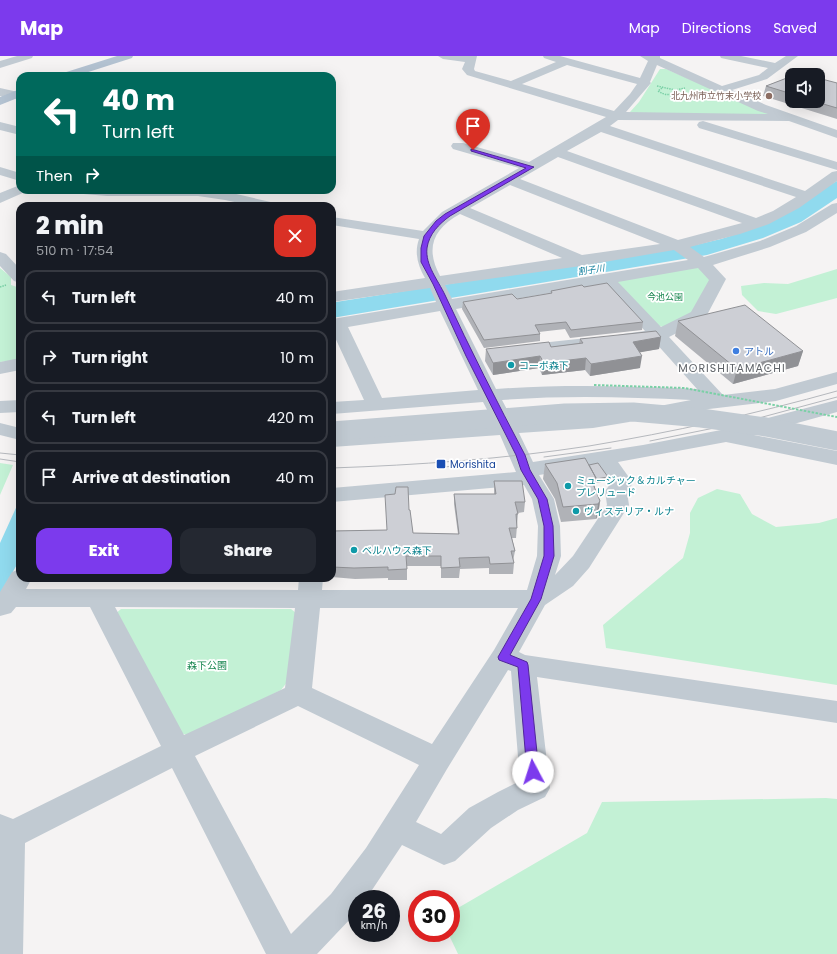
<!DOCTYPE html>
<meta charset="utf-8">
<style>
body{margin:0;font-family:Poppins,"Noto Sans JP",sans-serif;background:#242831;color:#f1f3f6;height:100vh;display:flex;flex-direction:column;font-size:15px;white-space:nowrap}
*{box-sizing:border-box;margin:0}
p{font-size:13px;color:#9ea1a6}
.icon{flex:none;width:22px;height:22px;fill:none;stroke:currentColor;stroke-width:2;stroke-linecap:round;stroke-linejoin:round}
.map{position:relative;flex:1;overflow:hidden}
.drawer{position:absolute;left:16px;top:146px;width:320px;height:380px;display:flex;flex-direction:column;background:#171b24;border-radius:12px;box-shadow:0 4px 16px #0002}
.drawer>*{flex:none}
.banner{position:absolute;left:16px;top:16px;width:320px;height:122px;border-radius:12px;box-shadow:0 4px 16px #0002;background:#00695c;color:#fff;overflow:hidden}
.tools{position:absolute;left:785px;top:12px;display:grid;gap:8px}
.tools a{display:grid;place-items:center;width:40px;height:40px;border-radius:8px;background:#171b24;box-shadow:0 4px 16px #0002;font-size:20px}
.speed{position:absolute;left:348px;top:834px;display:flex;gap:8px;font-size:20px;font-weight:700;text-align:center}
.speed>*{display:grid;place-content:center;width:52px;height:52px;border-radius:50%;background:#171b24;box-shadow:0 4px 16px #0002;line-height:1}
.speed small{font-size:10px;font-weight:400}
.speed .limit{border:6px solid #d22;background:#fff;color:#111}
.pin{position:absolute;display:grid;place-items:center;width:34px;height:34px;color:#fff;margin:-41px -17px;border-radius:50% 50% 50% 0;rotate:-45deg;box-shadow:0 0 4px #0007}
.pin .icon{rotate:45deg}
.me{position:absolute;width:44px;margin:-22px;rotate:355deg;stroke-linejoin:round;filter:drop-shadow(0 0 3px #0008)}
.turn{display:flex;align-items:center;gap:14px;height:84px;padding:0 20px;font-size:18px}
.turn .icon{width:52px;height:52px;stroke-width:2.5}
.turn b{display:block;font-size:28px;line-height:34px}
.then{display:flex;align-items:center;height:38px;padding:0 20px;background:#0003;gap:8px;font-size:15px}
.round{display:grid;place-items:center;flex:none;width:42px;height:42px;border-radius:12px;background:#242831}
.summary{display:flex;align-items:center;justify-content:space-between;height:68px;padding:0 20px}
h1{font-size:24px;font-weight:800;line-height:30px}
.button{display:flex;gap:8px;margin-top:auto;padding:8px 20px}
.button a{flex:1;height:46px;border-radius:12px;background:#7c3aed;color:#fff;font-size:16px;font-weight:800;line-height:46px;text-align:center}
.button a+a{background:#242831;color:#f1f3f6}
ul{padding:0;list-style:none}
li{display:flex;align-items:center;gap:12px;height:54px;margin:0 8px 6px;padding:0 12px;border:2px solid #363941;border-radius:12px}
li div{flex:1}
li b{display:block;font-size:15px}
li em{font-style:normal}
header{display:flex;align-items:center;gap:24px;box-sizing:border-box;height:56px;padding:0 20px;background:#7c3aed;color:#fff}
header strong{font-size:19px}
nav{display:flex;gap:22px;margin-inline-start:auto;font-size:14px}
.map>svg:first-child{display:block}
</style>
<header>
<strong>Map</strong>
<nav><a>Map</a><a>Directions</a><a>Saved</a></nav>
</header>
<div class="map">
<svg width="837" height="898" viewBox="0 0 837 898">
<rect width="100%" height="100%" fill="#f5f3f3"/>
<!-- green -->
<path fill="#c3f1d5" d="M 660,13 L 666,13 L 768,57 L 770,60 L 636,58 L 630,56 L 639,46 Z
M 695,211 L 701,212 L 711,221 L 697,254 L 663,271 L 656,269 L 617,226 L 618,223 Z
M 0,212 L 11,221 L 11,229 L 20,232 L 20,304 L 0,306 Z
M 837,213 L 837,242 L 776,258 L 758,255 L 742,239 L 741,230 L 764,227 L 788,228 Z
M 0,407 L 13,409 L 0,439 Z
M 717,433 L 740,438 L 752,458 L 776,471 L 819,467 L 837,462 L 837,629 L 606,592 L 603,569 L 683,502 L 690,477 L 690,457 L 698,442 Z
M 121,553 L 291,553 L 296,557 L 288,625 L 281,634 L 191,680 L 180,677 L 114,559 Z
M 826,742 L 837,743 L 837,898 L 458,898 L 448,877 L 451,877 L 451,856 L 587,777 L 602,746 Z"/>
<!-- water -->
<path fill="#90daee" d="M 837,125 L 837,142 L 801,166 L 763,182 L 707,199 L 332,262 L 332,247 L 336,246 L 695,189 L 721,183 L 755,172 Z
M 20,443 L 20,503 L 0,539 L 0,487 Z"/>
<g fill="none" stroke-linecap="round" stroke-linejoin="round">
<!-- path -->
<path stroke="#7ad0a6" stroke-width="1.5" stroke-dasharray="1.5 1" stroke-linecap="butt" d="M 657,30 L 675,34 L 685,32
M 662,32 L 658,35 C 664,39 670,40 676,36 L 675,34
M 0,231 L 6,229"/>
<!-- minor -->
<path fill="#c1cad2" fill-rule="evenodd" d="M 17,0 L 33,0 L 32,2 L 0,12 L 0,5 Z
M 438,0 L 477,0 L 474,13 L 475,15 L 511,25 L 556,6 L 544,2 L 543,0 L 560,0 L 640,22 L 648,5 L 640,0 L 660,0 L 660,2 L 722,30 L 759,19 L 768,12 L 721,2 L 720,0 L 741,0 L 775,7 L 786,0 L 798,0 L 767,23 L 732,34 L 766,49 L 837,74 L 837,82 L 789,65 L 618,64 L 610,70 L 805,135 L 832,116 L 837,115 L 837,125 L 799,152 L 769,168 L 740,178 L 690,191 L 704,201 L 760,185 L 796,170 L 832,148 L 837,147 L 837,157 L 806,176 L 770,191 L 713,209 L 726,223 L 707,259 L 704,263 L 669,281 L 723,339 L 775,333 L 837,316 L 837,328 L 776,345 L 709,353 L 656,362 L 649,360 L 646,356 L 649,352 L 691,344 C 628,341 565,339 502,344 L 513,365 L 622,356 L 629,358 L 632,362 L 629,366 L 593,372 L 519,377 L 533,406 L 643,389 L 721,374 L 837,344 L 837,356 L 754,379 L 837,395 L 837,409 L 726,386 L 618,406 L 633,427 L 627,436 L 629,449 L 589,512 L 573,530 L 545,549 L 519,596 L 525,599 L 837,645 L 837,667 L 537,621 L 550,732 L 545,741 L 518,754 L 491,772 L 455,805 L 444,809 L 402,789 L 366,843 L 357,843 L 357,855 L 353,860 L 317,898 L 266,898 L 172,712 L 25,787 L 23,898 L 0,898 L 0,758 L 13,763 L 161,690 L 90,551 L 16,551 L 11,557 L 0,560 L 0,536 L 12,516 L 20,513 L 20,522 L 32,522 L 26,533 L 298,534 L 299,522 L 323,522 L 322,534 L 527,534 L 537,500 L 538,470 L 532,443 L 524,429 L 332,446 L 332,432 L 516,416 L 500,379 L 332,391 L 332,379 L 494,367 L 483,346 L 332,358 L 332,346 L 364,344 L 332,275 L 332,263 L 436,246 L 430,232 L 332,246 L 332,236 L 425,222 C 418,210 414,197 419,183 L 332,169 L 332,161 L 423,175 L 442,156 L 519,112 L 453,93 L 451,90 L 453,87 L 463,87 L 529,106 L 606,61 L 467,19 L 462,13 L 465,6 L 443,3 ZM 567,9 L 637,28 L 630,38 L 614,55 L 522,28 ZM 657,9 L 758,55 L 768,58 L 626,56 L 651,27 L 650,26 ZM 601,76 L 796,141 L 773,155 L 756,162 L 567,95 ZM 558,101 L 742,167 L 678,184 L 520,123 ZM 510,129 L 660,188 L 582,199 L 470,152 ZM 460,158 L 562,202 L 440,220 C 425,192 433,173 460,158 ZM 674,194 L 688,204 L 452,243 L 445,229 L 581,210 ZM 698,212 L 709,224 L 691,256 L 661,271 L 618,226 ZM 603,228 L 645,275 L 623,278 L 620,282 L 623,286 L 629,287 L 654,285 L 697,333 C 630,330 563,328 496,333 L 456,253 ZM 440,255 L 478,334 L 382,342 L 348,271 ZM 598,410 L 611,427 L 605,435 L 607,449 L 573,500 L 555,519 L 561,500 L 560,470 L 554,443 L 539,419 ZM 115,551 L 295,552 L 285,632 L 184,679 ZM 320,552 L 518,552 L 494,594 L 432,688 L 312,632 ZM 508,614 L 511,615 L 520,725 L 498,736 L 469,752 L 441,778 L 416,766 L 447,713 ZM 298,650 L 419,709 L 366,792 L 331,838 L 291,878 L 195,700 Z
M 0,32 L 18,36 L 20,39 L 18,42 L 14,43 L 0,40 Z
M 703,65 L 837,106 L 837,114 L 699,72 L 697,69 L 699,66 Z
M 0,66 L 20,71 L 20,79 L 0,74 Z
M 0,111 L 20,117 L 20,125 L 0,119 Z
M 20,129 L 20,134 L 26,134 L 25,136 L 0,147 L 0,137 Z
M 70,134 L 219,134 L 275,147 L 277,150 L 253,150 L 225,144 L 198,140 L 107,140 L 72,137 Z
M 0,196 L 6,198 L 20,213 L 20,227 L 14,225 L 0,210 Z
M 587,282 L 593,283 L 596,287 L 593,291 L 522,299 L 516,298 L 513,294 L 516,290 L 522,289 Z
M 20,302 L 20,314 L 0,318 L 0,306 Z
M 20,344 L 20,356 L 0,357 L 0,345 Z
M 0,367 L 20,372 L 20,384 L 0,379 Z"/>
<!-- major -->
<path fill="#b3c2d1" fill-rule="evenodd" d="M 117,0 L 133,0 L 132,2 L 76,20 L 58,20 L 60,18 Z
M 20,33 L 20,41 L 0,49 L 0,41 Z"/>
<!-- tram -->
<path stroke="#b5b8bd" stroke-width="1" d="M 650,385 L 744,366 L 837,341
M 0,397 L 20,399
M 544,401 L 611,392
M 0,403 L 20,406
M 444,411 L 490,407
M 332,412 C 418,409 504,403 589,390 C 673,376 755,358 837,335"/>
<!-- path-bridge -->
<path stroke="#7ad0a6" stroke-width="2" stroke-dasharray="2.5 1.5" stroke-linecap="butt" d="M 594,329 L 685,332 L 837,361"/>
<!-- minor-bridge -->
<path stroke="#c1cad2" stroke-width="19" d="M 332,375 L 565,357 L 633,356 L 701,362 L 766,371 L 837,385"/>
</g>
<!-- wall -->
<path fill="#b0b2b7" d="M 792,20 L 792,45 L 818,45 L 837,27 L 837,63 L 763,40 L 766,30 Z
M 584,231 L 643,266 L 642,274 L 570,282 L 565,273 L 539,276 L 540,278 L 540,285 L 484,292 L 462,253 L 463,246 L 517,243 L 551,237 L 551,235 Z
M 678,265 L 803,295 L 798,310 L 733,328 L 675,280 Z
M 661,281 L 659,293 L 639,296 L 640,312 L 590,320 L 585,314 L 542,319 L 539,312 L 493,319 L 485,305 L 486,293 L 551,291 L 579,287 L 580,283 Z
M 545,408 L 589,409 L 608,421 L 608,425 L 595,427 L 594,431 L 600,445 L 598,460 L 596,463 L 561,466 L 555,443 L 543,423 Z
M 494,425 L 525,446 L 524,456 L 518,457 L 516,482 L 512,482 L 515,495 L 513,505 L 514,507 L 513,518 L 489,518 L 489,512 L 460,513 L 459,522 L 441,522 L 441,510 L 407,510 L 407,524 L 388,524 L 388,522 L 355,523 L 332,521 L 332,475 L 387,474 L 409,454 L 413,477 L 458,478 L 454,448 L 454,438 L 494,438 Z"/>
<!-- shaded-wall -->
<path fill="#909195" d="M 661,281 L 659,293 L 631,298 L 633,286 Z
M 803,295 L 798,310 L 733,328 L 737,313 Z
M 540,300 L 539,312 L 493,319 L 493,307 Z
M 642,300 L 640,312 L 590,320 L 591,308 Z
M 586,302 L 585,314 L 542,319 L 544,307 Z
M 608,421 L 608,425 L 595,427 L 594,437 L 591,423 Z
M 600,445 L 598,460 L 596,463 L 598,448 Z"/>
<!-- building -->
<path fill="#cdcfd5" stroke="#909195" d="M 800,16 L 809,19 L 794,19 Z
M 792,20 L 792,38 L 766,30 Z
M 818,22 L 837,27 L 837,52 L 813,45 L 818,45 Z
M 607,227 L 643,266 L 571,274 L 566,266 L 535,269 L 540,278 L 484,284 L 463,246 L 512,238 L 517,243 L 552,237 L 551,235 L 582,229 L 584,231 Z
M 745,249 L 803,295 L 737,313 L 678,265 Z
M 656,275 L 661,281 L 633,286 L 642,300 L 591,308 L 586,302 L 544,307 L 540,300 L 493,307 L 486,293 L 549,286 L 551,291 L 583,287 L 580,283 Z
M 585,402 L 596,422 L 591,423 L 600,445 L 598,448 L 563,451 L 557,427 L 545,408 Z
M 598,407 L 608,421 L 596,423 L 596,422 L 589,409 Z
M 494,425 L 522,425 L 525,446 L 515,446 L 518,458 L 516,458 L 517,472 L 509,472 L 515,495 L 511,495 L 514,507 L 490,508 L 489,501 L 459,502 L 460,511 L 441,512 L 441,500 L 406,500 L 407,513 L 388,514 L 388,511 L 354,512 L 332,511 L 332,475 L 387,474 L 385,439 L 395,438 L 396,431 L 408,431 L 409,454 L 410,454 L 413,477 L 459,478 L 454,438 L 496,438 Z"/>
<!-- route -->
<path fill="#7c3aed" stroke="#51269a" d="M 471,93 L 534,111 L 450,160 C 439,168 429,178 427,192 C 425,209 438,224 445,239 C 470,293 497,346 525,399 L 530,414 L 547,443 L 553,470 L 554,500 L 541,543 L 510,599 L 527,606 L 528,609 L 539,716 L 537,720 L 533,722 L 529,720 L 527,716 L 518,611 L 499,604 L 498,601 L 531,543 L 544,500 L 544,470 L 538,443 L 521,414 L 516,399 L 466,300 L 433,228 L 421,206 L 421,192 L 424,180 L 436,165 L 445,158 L 526,112 L 471,95 Z"/>
<!-- markers -->
<circle fill="#8d6e63" stroke="#fff" stroke-width="1.5" cx="769" cy="40" r="4"/>
<circle fill="#3f7fe0" stroke="#fff" stroke-width="1.5" cx="736" cy="295" r="4"/>
<g fill="#0f9aa8" stroke="#fff" stroke-width="1.5">
<circle cx="511" cy="309" r="4"/>
<circle cx="568" cy="430" r="4"/>
<circle cx="576" cy="455" r="4"/>
<circle cx="354" cy="494" r="4"/>
</g>
<rect fill="#1a4fb4" stroke="#fff" stroke-width="1.5" x="436" y="403" width="10" height="10" rx="2"/>
<g text-anchor="middle" dominant-baseline="central" stroke-width="3.5" stroke-linejoin="round" paint-order="stroke">
<!-- far-education labels -->
<g font-size="9" fill="#785e54" stroke="#fff" text-anchor="end">
<text x="761" y="40">北九州市立竹末小学校</text>
</g>
<!-- far-water labels -->
<g font-size="9" font-style="italic" fill="#0c7c9b" stroke="#fff">
<text transform="translate(591 214) rotate(-9)">割子川</text>
</g>
<!-- far-park labels -->
<g font-size="9" fill="#17864f" stroke="#fff">
<text x="665" y="241">今池公園</text>
</g>
<!-- shop labels -->
<g font-size="10" fill="#366cbe" stroke="#fff" text-anchor="start">
<text x="744" y="295">アトル</text>
</g>
<!-- culture labels -->
<g font-size="10" fill="#0d838f" stroke="#fff" text-anchor="start">
<text x="519" y="309">コーポ森下</text>
<text x="576" y="424">ミュージック＆カルチャー<tspan x="576" dy="12">プレリュード</tspan></text>
<text x="584" y="455">ヴィステリア・ルナ</text>
<text x="362" y="494">ベルハウス森下</text>
</g>
<!-- transit labels -->
<g font-size="10" fill="#164399" stroke="#fff" text-anchor="start">
<text x="450" y="408">Morishita</text>
</g>
<!-- park labels -->
<g font-size="10" fill="#17864f" stroke="#fff">
<text x="207" y="609">森下公園</text>
</g>
<!-- neighbourhood labels -->
<g font-size="11" letter-spacing="1" fill="#5f6368" stroke="#fff">
<text x="732" y="312">MORISHITAMACHI</text>
</g>
</g>
</svg>
<div class="tools">
<a><svg class="icon" aria-label="sound" viewBox="0 0 24 24"><path d="M4 9h4l5-4v14l-5-4H4zM17 9q2 3 0 6"/></svg></a>
</div>
<div class="speed"><div>26<small>km/h</small></div><div class="limit">30</div></div>
<div class="pin" style="left:473px;top:94px;background:#d93025"><svg class="icon" aria-label="arrive" viewBox="0 0 24 24"><path d="M6 21V4h12l-3 4 3 4H6"/></svg></div>
<svg class="me" style="left:533px;top:716px" viewBox="-20 -20 40 40"><circle r="19" fill="#fff"/><path d="M0-13L10 11 0 6-10 11z" fill="#7c3aed"/></svg>
<div class="banner">
<div class="turn"><svg class="icon" aria-label="left" viewBox="0 0 24 24"><path d="M17 20v-9H6M10 6l-5 5 5 5"/></svg><div><b>40 m</b>Turn left</div></div>
<div class="then">Then<svg class="icon" aria-label="right" viewBox="0 0 24 24"><path d="M7 20v-9h11M14 6l5 5-5 5"/></svg></div>
</div>
<section class="drawer">
<div class="summary"><div><h1>2 min</h1><p>510 m · 17:54</p></div><a class="round" style="background:#d93025;color:#fff"><svg class="icon" aria-label="close" viewBox="0 0 24 24"><path d="M6 6l12 12M18 6L6 18"/></svg></a></div>
<ul>
<li><svg class="icon" aria-label="left" viewBox="0 0 24 24"><path d="M17 20v-9H6M10 6l-5 5 5 5"/></svg><div><b>Turn left</b></div><em>40 m</em></li>
<li><svg class="icon" aria-label="right" viewBox="0 0 24 24"><path d="M7 20v-9h11M14 6l5 5-5 5"/></svg><div><b>Turn right</b></div><em>10 m</em></li>
<li><svg class="icon" aria-label="left" viewBox="0 0 24 24"><path d="M17 20v-9H6M10 6l-5 5 5 5"/></svg><div><b>Turn left</b></div><em>420 m</em></li>
<li><svg class="icon" aria-label="arrive" viewBox="0 0 24 24"><path d="M6 21V4h12l-3 4 3 4H6"/></svg><div><b>Arrive at destination</b></div><em>40 m</em></li>
</ul>
<div class="button"><a>Exit</a><a>Share</a></div>
</section>
</div>
